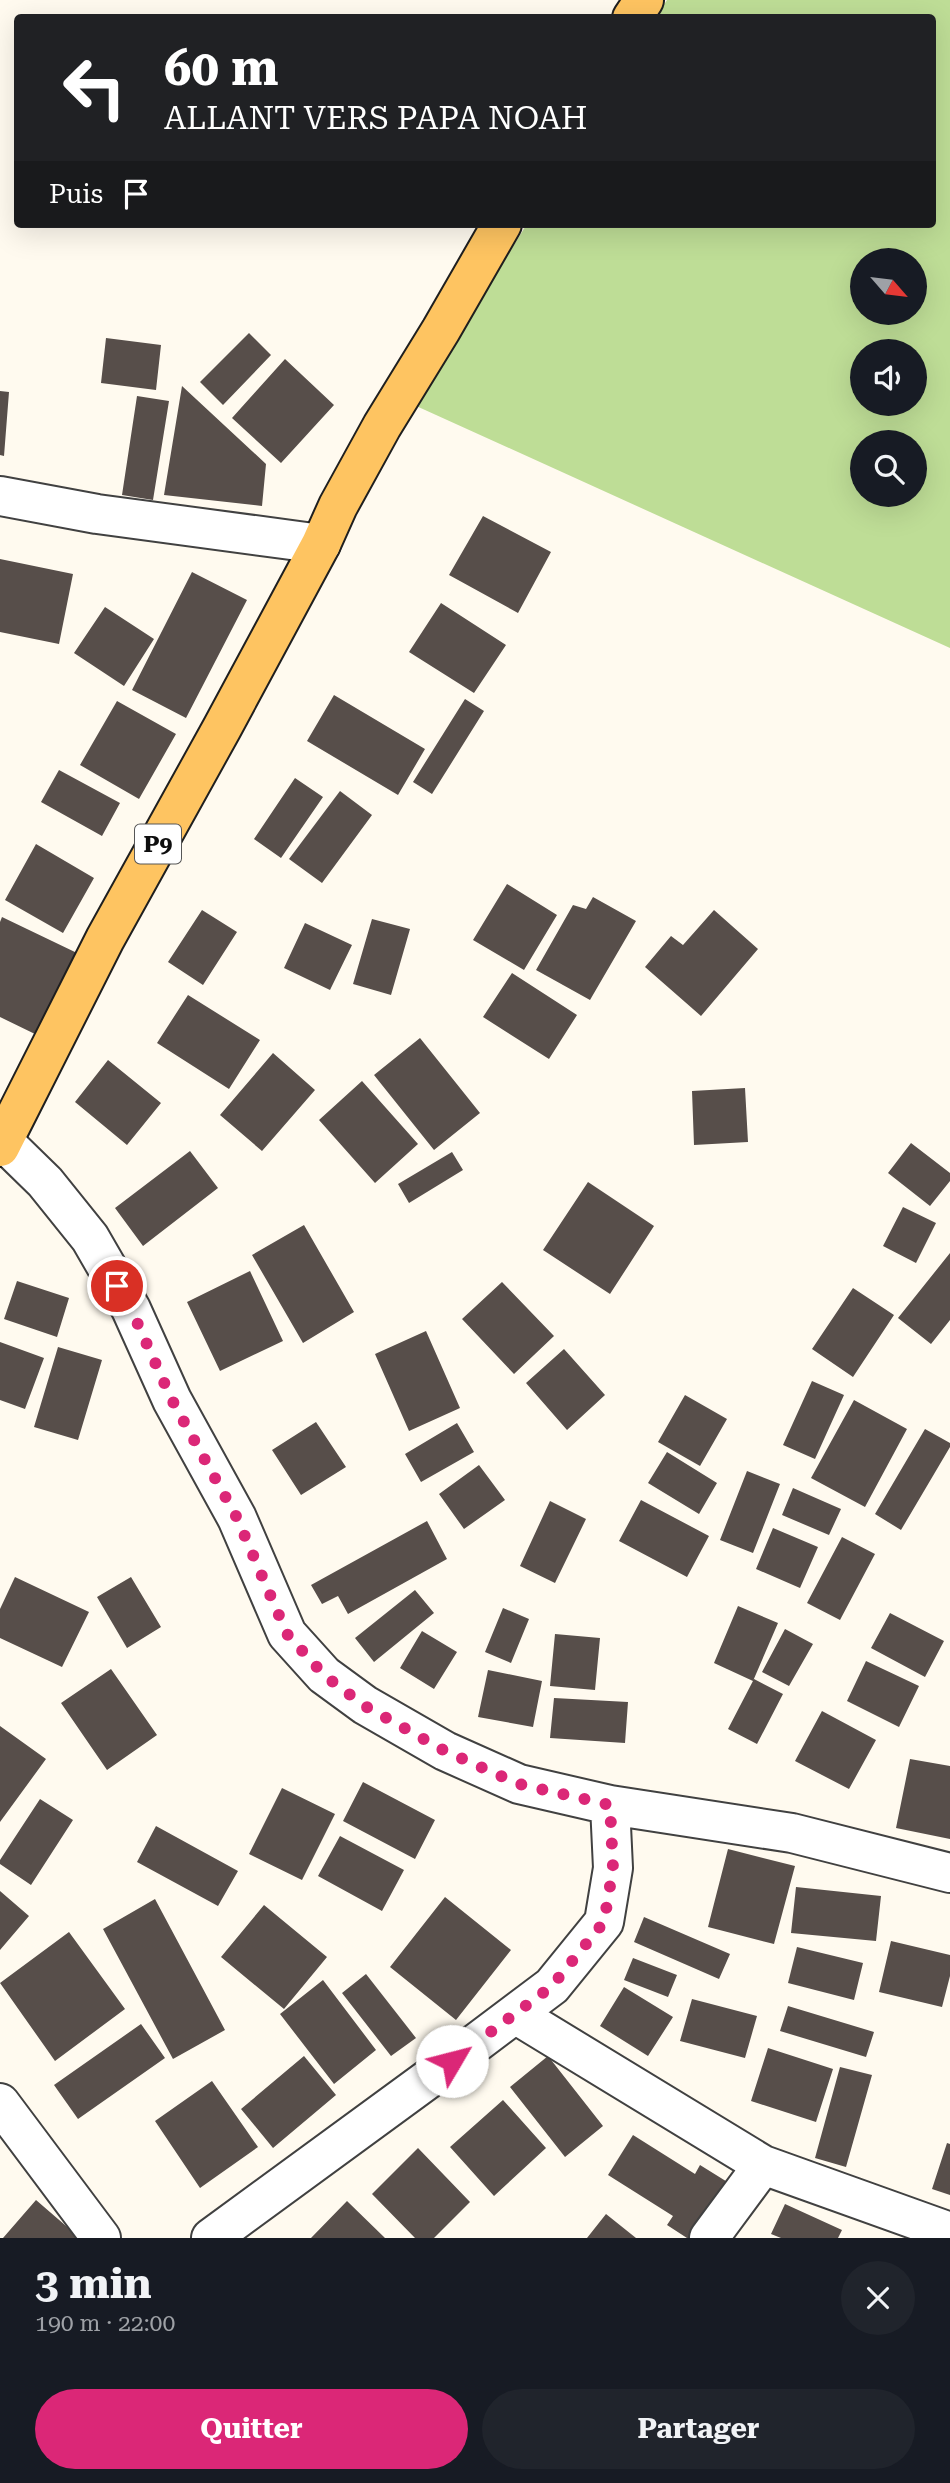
<!DOCTYPE html>
<html lang="fr">
<meta charset="utf-8">
<style>
body{margin:0;font-family:"Roboto Serif",serif;background:#20242c;color:#f1f3f6;height:100vh;display:flex;flex-direction:column;font-size:26px;white-space:nowrap}
*{box-sizing:border-box;margin:0}
p{font-size:23px;color:#9ea1a6}
.icon{flex:none;width:38px;height:38px;fill:none;stroke:currentColor;stroke-width:2;stroke-linecap:round;stroke-linejoin:round}
.map{position:relative;height:2238px;overflow:hidden}
.sheet{display:flex;flex-direction:column;background:#171b24;flex:1}
.sheet>*{flex:none}
.hud{position:absolute;left:14px;top:14px;width:922px;height:214px;border-radius:7px;box-shadow:0 7px 28px #0002;background:#202124;color:#fff;overflow:hidden}
.needle{width:46px;rotate:118deg}
.controls{position:absolute;left:850px;top:248px;display:grid;gap:14px}
.controls a{display:grid;place-items:center;width:77px;height:77px;border-radius:50%;background:#171b24;box-shadow:0 7px 28px #0002;font-size:35px}
.pin{position:absolute;display:grid;place-items:center;width:60px;height:60px;color:#fff;margin:-30px;border:4px solid #fff;border-radius:50%;box-shadow:0 2px 7px #0007}
.me{position:absolute;width:77px;margin:-38px;rotate:53deg;stroke-linejoin:round;filter:drop-shadow(0 0 5px #0008)}
.turn{display:flex;align-items:center;gap:24px;height:147px;padding:0 35px;font-size:32px}
.turn .icon{width:91px;height:91px;stroke-width:2.5}
.turn b{display:block;font-size:49px;line-height:60px}
.then{display:flex;align-items:center;height:66px;padding:0 35px;background:#0003;gap:14px;font-size:26px}
.round{display:grid;place-items:center;flex:none;width:74px;height:74px;border-radius:37px;background:#20242c}
.overview{display:flex;align-items:center;justify-content:space-between;height:119px;padding:0 35px}
h1{font-size:42px;font-weight:700;line-height:52px}
.button{display:flex;gap:14px;margin-top:auto;padding:14px 35px}
.button a{flex:1;height:80px;border-radius:42px;background:#db2777;color:#fff;font-size:28px;font-weight:700;line-height:80px;text-align:center}
.button a+a{background:#20242c;color:#f1f3f6}
.map>svg:first-child{display:block}
</style>
<div class="map">
<svg width="950" height="2238" viewBox="0 0 950 2238">
<rect width="100%" height="100%" fill="#fffaef"/>
<!-- forest -->
<path fill="#bedd96" fill-rule="evenodd" d="M 667,0 L 950,0 L 950,648 L 414,405 L 527,224 L 933,224 L 933,18 L 656,17 ZM 863,261 L 915,261 L 915,313 L 863,313 ZM 863,352 L 915,352 L 915,404 L 863,404 ZM 863,443 L 915,443 L 915,495 L 863,495 Z"/>
<!-- building -->
<path fill="#574e4a" d="M 249,333 L 271,355 L 223,405 L 200,382 Z
M 106,338 L 161,345 L 156,390 L 101,383 Z
M 285,359 L 334,405 L 281,463 L 232,418 Z
M 182,386 L 266,464 L 262,506 L 164,495 Z
M 0,391 L 9,392 L 4,456 L 0,455 Z
M 137,396 L 169,401 L 153,500 L 122,495 Z
M 483,516 L 551,552 L 518,613 L 449,575 Z
M 0,559 L 73,574 L 59,644 L 0,632 Z
M 192,572 L 247,600 L 186,718 L 132,690 Z
M 441,603 L 506,645 L 474,693 L 409,652 Z
M 105,607 L 154,639 L 124,686 L 74,653 Z
M 334,695 L 425,749 L 398,795 L 307,741 Z
M 465,699 L 484,711 L 432,794 L 413,782 Z
M 117,701 L 176,734 L 139,799 L 80,765 Z
M 59,770 L 120,803 L 102,836 L 41,802 Z
M 295,778 L 323,797 L 281,858 L 254,839 Z
M 340,791 L 372,815 L 322,883 L 289,859 Z
M 36,844 L 94,878 L 63,933 L 5,900 Z
M 507,884 L 557,915 L 524,970 L 473,940 Z
M 593,897 L 636,921 L 590,1000 L 536,970 L 573,905 L 586,909 Z
M 202,910 L 237,932 L 203,985 L 168,962 Z
M 714,910 L 758,949 L 701,1016 L 645,967 L 671,936 L 683,945 Z
M 2,917 L 77,953 L 37,1035 L 0,1017 L 0,922 Z
M 372,919 L 410,929 L 391,995 L 353,984 Z
M 305,923 L 352,945 L 330,990 L 284,968 Z
M 512,973 L 577,1015 L 549,1059 L 483,1017 Z
M 188,995 L 260,1040 L 229,1089 L 157,1043 Z
M 420,1038 L 480,1113 L 434,1150 L 374,1075 Z
M 273,1053 L 315,1090 L 262,1151 L 220,1115 Z
M 108,1060 L 161,1103 L 127,1145 L 75,1102 Z
M 362,1081 L 418,1144 L 375,1183 L 319,1120 Z
M 745,1088 L 748,1142 L 694,1145 L 692,1091 Z
M 911,1143 L 950,1173 L 950,1181 L 930,1206 L 888,1173 Z
M 190,1151 L 218,1188 L 143,1246 L 115,1208 Z
M 452,1152 L 463,1170 L 409,1203 L 398,1184 Z
M 588,1182 L 654,1226 L 610,1294 L 543,1250 Z
M 903,1207 L 936,1223 L 916,1263 L 883,1246 Z
M 304,1225 L 354,1312 L 303,1343 L 252,1255 Z
M 950,1253 L 950,1320 L 931,1344 L 898,1318 Z
M 250,1271 L 283,1341 L 220,1371 L 187,1302 Z
M 17,1281 L 69,1298 L 57,1337 L 4,1319 Z
M 502,1282 L 554,1336 L 514,1374 L 462,1319 Z
M 853,1288 L 894,1315 L 853,1377 L 812,1349 Z
M 426,1331 L 460,1408 L 409,1431 L 375,1354 Z
M 0,1342 L 44,1358 L 25,1409 L 0,1400 Z
M 58,1347 L 102,1360 L 78,1440 L 34,1427 Z
M 564,1349 L 605,1395 L 567,1430 L 526,1383 Z
M 812,1381 L 844,1395 L 815,1459 L 783,1445 Z
M 685,1395 L 727,1419 L 700,1466 L 658,1442 Z
M 854,1400 L 907,1429 L 865,1507 L 811,1478 Z
M 316,1422 L 346,1467 L 301,1495 L 272,1450 Z
M 457,1423 L 474,1452 L 421,1482 L 405,1454 Z
M 925,1429 L 950,1443 L 950,1447 L 901,1530 L 875,1514 Z
M 667,1452 L 717,1483 L 699,1514 L 648,1483 Z
M 479,1465 L 505,1500 L 464,1529 L 439,1494 Z
M 747,1471 L 780,1484 L 753,1553 L 720,1540 Z
M 793,1488 L 841,1509 L 829,1535 L 782,1515 Z
M 641,1500 L 709,1536 L 687,1577 L 619,1541 Z
M 550,1501 L 586,1519 L 555,1583 L 520,1566 Z
M 427,1521 L 447,1559 L 348,1614 L 338,1596 L 322,1604 L 311,1585 Z
M 773,1528 L 818,1547 L 800,1588 L 756,1569 Z
M 842,1537 L 875,1554 L 840,1620 L 807,1603 Z
M 15,1577 L 89,1612 L 62,1667 L 0,1638 L 0,1609 Z
M 131,1577 L 161,1627 L 127,1648 L 97,1597 Z
M 415,1590 L 434,1613 L 374,1662 L 355,1638 Z
M 738,1606 L 778,1623 L 753,1681 L 714,1663 Z
M 503,1608 L 529,1619 L 511,1663 L 485,1652 Z
M 890,1613 L 944,1641 L 925,1677 L 871,1648 Z
M 785,1629 L 813,1644 L 789,1686 L 762,1672 Z
M 422,1631 L 457,1652 L 434,1689 L 400,1668 Z
M 555,1634 L 600,1638 L 595,1690 L 550,1686 Z
M 866,1661 L 919,1686 L 899,1727 L 847,1701 Z
M 111,1669 L 157,1735 L 107,1770 L 61,1703 Z
M 488,1670 L 542,1681 L 533,1727 L 478,1717 Z
M 754,1679 L 783,1694 L 757,1744 L 728,1729 Z
M 554,1698 L 628,1702 L 625,1743 L 550,1738 Z
M 822,1711 L 876,1740 L 849,1789 L 795,1761 Z
M 0,1726 L 46,1759 L 0,1822 Z
M 910,1759 L 950,1766 L 950,1839 L 896,1828 Z
M 363,1782 L 435,1820 L 415,1859 L 343,1821 Z
M 282,1788 L 335,1814 L 302,1880 L 249,1854 Z
M 40,1799 L 73,1820 L 31,1885 L 0,1864 L 0,1860 Z
M 156,1826 L 238,1871 L 218,1906 L 137,1862 Z
M 340,1836 L 404,1870 L 382,1911 L 318,1876 Z
M 728,1849 L 795,1866 L 774,1944 L 708,1927 Z
M 796,1887 L 881,1896 L 876,1941 L 791,1933 Z
M 0,1891 L 29,1916 L 0,1950 Z
M 445,1897 L 511,1950 L 456,2020 L 390,1967 Z
M 155,1899 L 225,2030 L 173,2059 L 103,1929 Z
M 264,1905 L 327,1957 L 284,2009 L 221,1957 Z
M 644,1917 L 730,1954 L 719,1979 L 634,1942 Z
M 69,1932 L 125,2009 L 55,2061 L 0,1983 Z
M 891,1941 L 950,1955 L 950,1976 L 942,2007 L 879,1992 Z
M 797,1947 L 863,1963 L 854,2000 L 788,1983 Z
M 633,1958 L 677,1975 L 668,1997 L 624,1980 Z
M 366,1974 L 416,2038 L 391,2056 L 342,1993 Z
M 323,1980 L 376,2050 L 334,2084 L 280,2014 Z
M 624,1987 L 673,2017 L 648,2056 L 600,2026 Z
M 692,1999 L 757,2016 L 745,2058 L 680,2041 Z
M 788,2006 L 874,2032 L 866,2057 L 780,2031 Z
M 141,2024 L 165,2058 L 78,2119 L 54,2085 Z
M 768,2048 L 833,2069 L 816,2122 L 751,2101 Z
M 304,2056 L 336,2095 L 273,2148 L 241,2109 Z
M 548,2056 L 603,2126 L 565,2157 L 510,2087 Z
M 840,2067 L 872,2075 L 846,2167 L 815,2158 Z
M 212,2081 L 258,2147 L 200,2188 L 155,2121 Z
M 503,2100 L 546,2148 L 494,2196 L 450,2147 Z
M 633,2135 L 695,2174 L 700,2165 L 737,2188 L 706,2238 L 687,2238 L 667,2225 L 673,2216 L 608,2175 Z
M 947,2143 L 950,2144 L 950,2195 L 932,2189 Z
M 418,2148 L 470,2202 L 434,2238 L 415,2238 L 372,2194 Z
M 36,2200 L 80,2238 L 3,2238 Z
M 347,2201 L 385,2238 L 311,2238 Z
M 785,2204 L 842,2230 L 838,2238 L 781,2238 L 771,2234 Z
M 606,2214 L 636,2238 L 587,2238 Z"/>
<g fill="none" stroke-linecap="round" stroke-linejoin="round">
<defs>
<path id="street" d="M 0,496 L 97,514 L 321,544
M 3,1141 L 45,1182 L 90,1238 L 131,1309 L 172,1400 L 237,1518 L 287,1634 L 324,1675 L 365,1705 L 445,1751 L 519,1784 L 610,1805 L 792,1833 L 950,1873
M 515,2014 L 763,2165 L 950,2232
M 0,2103 L 101,2238
M 211,2238 L 431,2077 L 552,1986 L 604,1922 L 613,1868 L 610,1805
M 709,2238 L 763,2165"/>
<path id="primary" d="M 632,18 L 644,0
M 0,1147 L 105,939 L 222,728 L 321,544 L 338,506 L 382,426 L 441,330 L 502,224"/>
</defs>
<!-- street casing -->
<use href="#street" stroke="#414141" stroke-width="42"/>
<!-- primary casing -->
<use href="#primary" stroke="#1f1f1f" stroke-width="42"/>
<!-- street -->
<use href="#street" stroke="#fff" stroke-width="38"/>
<!-- primary -->
<use href="#primary" stroke="#fec461" stroke-width="38"/>
</g>
<g fill="none" stroke-linecap="round" stroke-linejoin="round">
<!-- route -->
<path stroke="#db2777" stroke-width="12" stroke-dasharray="0 21.6" d="M 117,1286 L 131,1309 L 172,1400 L 237,1518 L 287,1634 L 324,1675 L 365,1706 L 445,1751 L 519,1784 L 610,1805 L 613,1868 L 604,1922 L 552,1986 L 452,2061"/>
</g>
<g text-anchor="middle" dominant-baseline="central" stroke-width="7" stroke-linejoin="round" paint-order="stroke">
<!-- shield labels -->
<rect fill="#fff" stroke="#565656" stroke-width="2" x="135" y="824.5" width="46" height="39" rx="5"/>
<g font-size="23" font-weight="bold" fill="#0e0e0e">
<text x="158" y="844">P9</text>
</g>
</g>
</svg>
<div class="controls">
<a><svg class="needle" viewBox="-14 -14 28 28"><path d="M0-13l5 13h-10z" fill="#e53935"/><path d="M0 13l5-13h-10z" fill="#9ea1a6"/></svg></a>
<a><svg class="icon" aria-label="sound" viewBox="0 0 24 24"><path d="M4 9h4l5-4v14l-5-4H4zM17 9q2 3 0 6"/></svg></a>
<a><svg class="icon" aria-label="search" viewBox="0 0 24 24"><circle cx="10" cy="10" r="6"/><path d="M15 15l6 6"/></svg></a>
</div>
<div class="pin" style="left:117px;top:1286px;background:#d93025"><svg class="icon" aria-label="arrive" viewBox="0 0 24 24"><path d="M6 21V4h12l-3 4 3 4H6"/></svg></div>
<svg class="me" style="left:452px;top:2061px" viewBox="-20 -20 40 40"><circle r="19" fill="#fff"/><path d="M0-13L10 11 0 6-10 11z" fill="#db2777"/></svg>
<div class="hud">
<div class="turn"><svg class="icon" aria-label="left" viewBox="0 0 24 24"><path d="M17 20v-9H6M10 6l-5 5 5 5"/></svg><div><b>60 m</b>ALLANT VERS PAPA NOAH</div></div>
<div class="then">Puis<svg class="icon" aria-label="arrive" viewBox="0 0 24 24"><path d="M6 21V4h12l-3 4 3 4H6"/></svg></div>
</div>
</div>
<section class="sheet">
<div class="overview"><div><h1>3 min</h1><p>190 m · 22:00</p></div><a class="round"><svg class="icon" aria-label="close" viewBox="0 0 24 24"><path d="M6 6l12 12M18 6L6 18"/></svg></a></div>
<div class="button"><a>Quitter</a><a>Partager</a></div>
</section>
